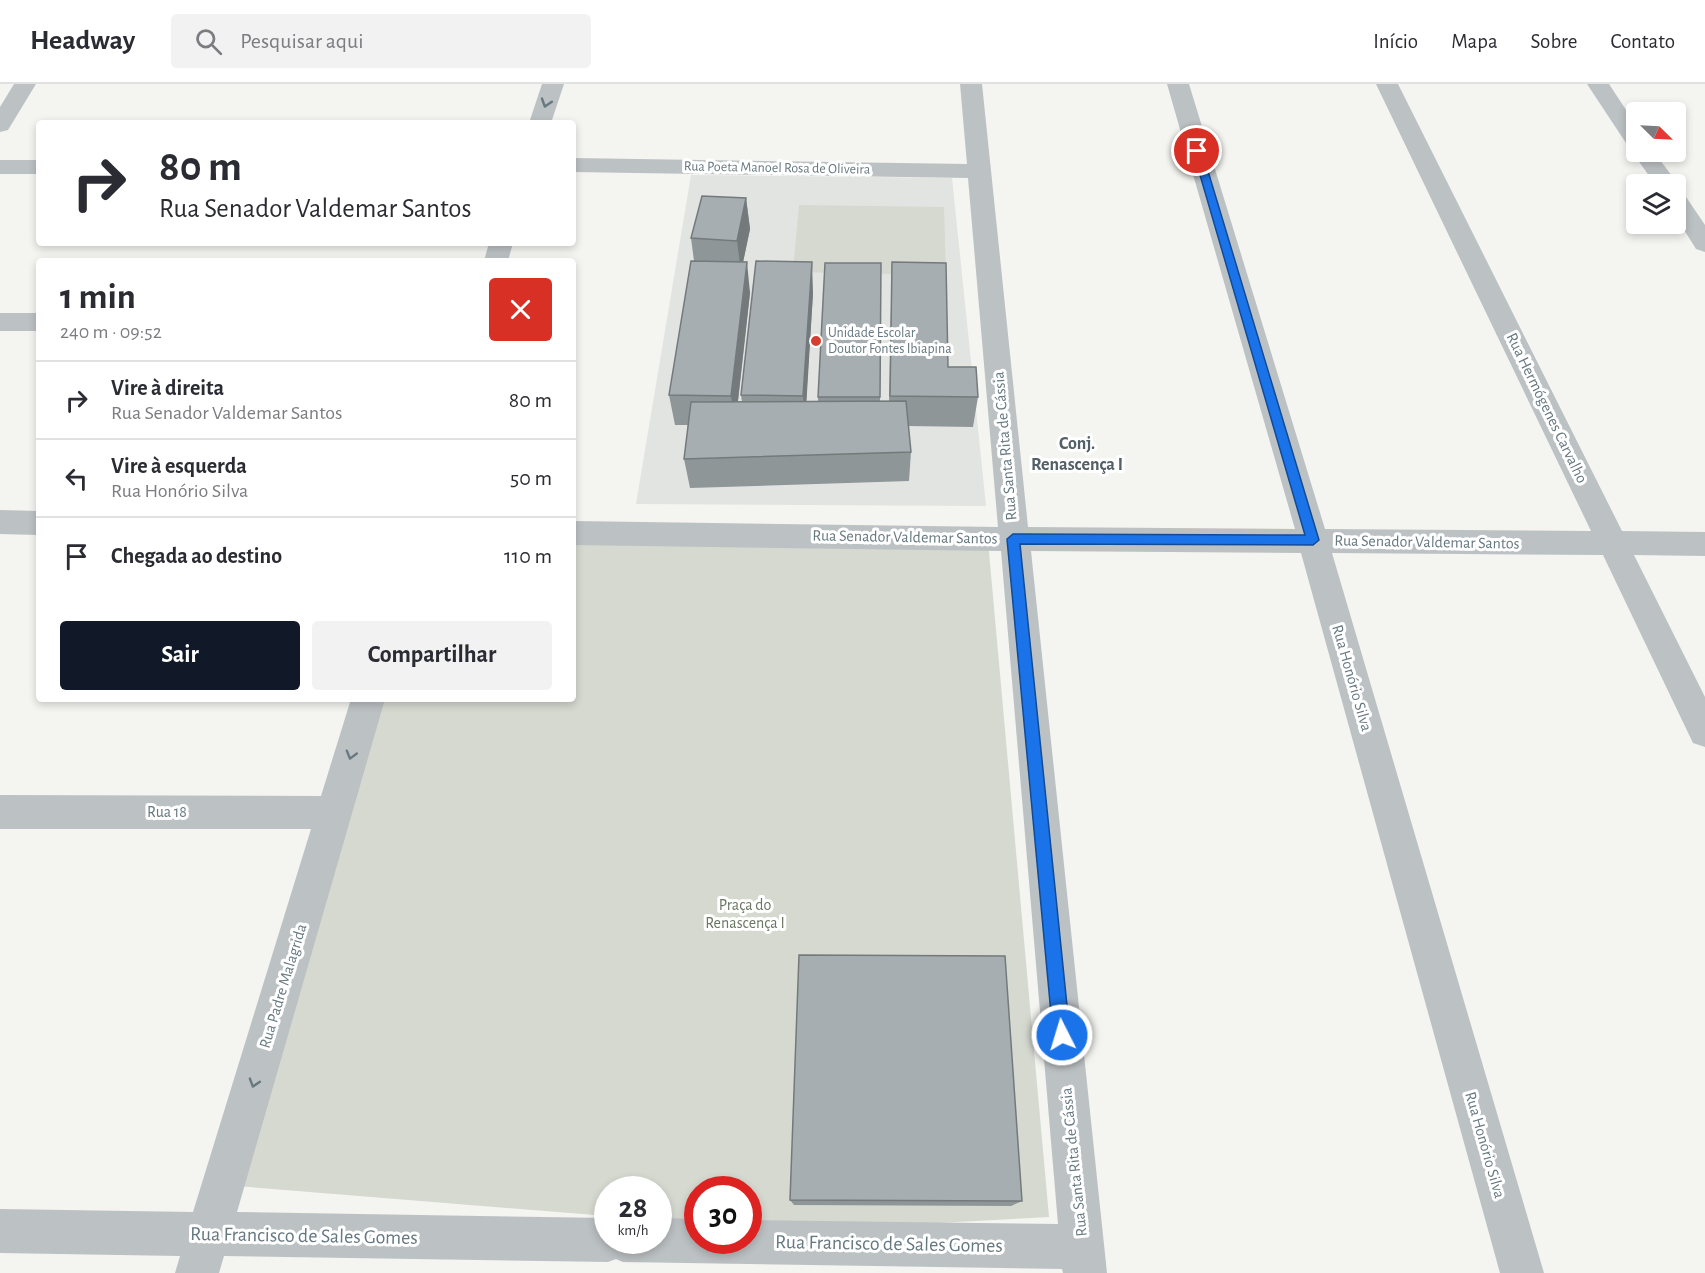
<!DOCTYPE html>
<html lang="pt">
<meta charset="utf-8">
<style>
body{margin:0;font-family:"Alegreya Sans",sans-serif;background:#f2f2f3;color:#2b2b33;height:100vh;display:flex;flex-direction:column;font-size:22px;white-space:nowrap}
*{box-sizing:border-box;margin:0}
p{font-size:20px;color:#7c7c81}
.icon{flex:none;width:33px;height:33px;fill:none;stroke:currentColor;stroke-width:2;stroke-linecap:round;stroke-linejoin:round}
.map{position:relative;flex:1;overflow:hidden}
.panel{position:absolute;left:36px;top:174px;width:540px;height:444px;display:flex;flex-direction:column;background:#fff;border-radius:6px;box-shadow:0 3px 9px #0003}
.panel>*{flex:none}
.guide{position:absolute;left:36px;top:36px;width:540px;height:126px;border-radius:6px;box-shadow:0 3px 9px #0003;background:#fff;color:#2b2b33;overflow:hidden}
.needle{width:39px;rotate:114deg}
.buttons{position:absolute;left:1626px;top:18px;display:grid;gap:12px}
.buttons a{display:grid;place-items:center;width:60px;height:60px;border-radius:6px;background:#fff;box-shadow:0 3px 9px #0003;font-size:30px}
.speed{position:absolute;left:594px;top:1092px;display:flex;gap:12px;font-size:30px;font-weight:700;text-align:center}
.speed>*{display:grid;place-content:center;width:78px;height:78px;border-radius:50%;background:#fff;box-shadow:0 3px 9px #0003;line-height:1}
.speed small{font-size:15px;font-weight:400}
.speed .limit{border:9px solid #d22;background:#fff;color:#111}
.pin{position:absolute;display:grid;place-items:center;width:51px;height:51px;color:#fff;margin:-26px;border:3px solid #fff;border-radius:50%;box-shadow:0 2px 6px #0007}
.me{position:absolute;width:66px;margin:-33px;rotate:355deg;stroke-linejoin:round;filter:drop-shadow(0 0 4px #0008)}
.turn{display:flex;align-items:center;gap:21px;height:126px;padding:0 24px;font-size:27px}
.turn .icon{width:78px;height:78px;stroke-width:2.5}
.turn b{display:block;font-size:42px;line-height:51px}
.round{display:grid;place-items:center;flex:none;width:63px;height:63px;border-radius:6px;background:#f2f2f3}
.head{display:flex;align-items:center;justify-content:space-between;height:102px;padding:0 24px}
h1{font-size:36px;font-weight:600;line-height:45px}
.cta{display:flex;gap:12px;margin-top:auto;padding:12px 24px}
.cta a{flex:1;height:69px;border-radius:6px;background:#111827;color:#fff;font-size:24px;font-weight:600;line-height:69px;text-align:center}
.cta a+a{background:#f2f2f3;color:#2b2b33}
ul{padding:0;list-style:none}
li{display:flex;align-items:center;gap:18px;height:78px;padding:0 24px;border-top:2px solid #e1e1e2}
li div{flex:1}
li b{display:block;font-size:22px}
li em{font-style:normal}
header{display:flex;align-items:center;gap:36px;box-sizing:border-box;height:84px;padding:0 30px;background:#fff;border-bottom:2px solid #e1e1e2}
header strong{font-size:28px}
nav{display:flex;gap:33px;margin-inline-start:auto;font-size:21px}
.search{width:420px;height:54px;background:#f2f2f3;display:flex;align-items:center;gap:15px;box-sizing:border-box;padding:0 21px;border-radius:6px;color:#7c7c81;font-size:22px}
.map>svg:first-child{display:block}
</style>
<header>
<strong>Headway</strong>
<div class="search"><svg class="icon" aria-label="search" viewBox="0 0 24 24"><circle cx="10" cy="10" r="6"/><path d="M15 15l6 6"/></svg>Pesquisar aqui</div>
<nav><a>Início</a><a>Mapa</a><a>Sobre</a><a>Contato</a></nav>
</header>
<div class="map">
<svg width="1705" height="1189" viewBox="0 0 1705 1189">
<rect width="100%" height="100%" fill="#f4f4f1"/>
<!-- built -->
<path fill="#e2e4e2" d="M 691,91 L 952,94 L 986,422 L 636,420 Z"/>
<!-- green -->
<path fill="#d5d9d0" d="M 799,121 L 944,123 L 946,191 L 793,188 Z
M 988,457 L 1049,1133 L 788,1147 L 749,1144 L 748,1106 L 698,1106 L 697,1139 L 659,1136 L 658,1106 L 608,1106 L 607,1132 L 237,1102 L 376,615 L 573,615 L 573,459 Z"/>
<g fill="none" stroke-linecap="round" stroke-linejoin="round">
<!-- street -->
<path fill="#bcc1c3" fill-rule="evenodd" d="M 14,0 L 36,0 L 8,46 L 0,48 L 0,23 Z
M 542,0 L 564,0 L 551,39 L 529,39 Z
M 960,0 L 982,0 L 1028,443 L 1295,445 L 1167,0 L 1189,0 L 1325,445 L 1591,447 L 1376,0 L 1398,0 L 1622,447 L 1705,448 L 1705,472 L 1634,471 L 1705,613 L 1705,663 L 1693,659 L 1603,471 L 1332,469 L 1544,1189 L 1500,1189 L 1301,469 L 1031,467 L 1107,1189 L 1063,1189 L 1062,1185 L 623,1178 L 616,1175 L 608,1178 L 224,1172 L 219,1189 L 175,1189 L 180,1172 L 0,1169 L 0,1125 L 193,1128 L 311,745 L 0,745 L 0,711 L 321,712 L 351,615 L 385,615 L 237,1128 L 608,1134 L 608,1156 L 658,1156 L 658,1134 L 698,1135 L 698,1156 L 748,1156 L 748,1136 L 1058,1140 L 1001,467 L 573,461 L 573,437 L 998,443 L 968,94 L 573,88 L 573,74 L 967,80 Z
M 1587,0 L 1609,0 L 1636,41 L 1636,68 L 1654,68 L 1678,100 L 1676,103 L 1676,100 L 1655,100 L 1632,68 L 1635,63 L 1628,62 Z
M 0,76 L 39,76 L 39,90 L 0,90 Z
M 1676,108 L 1684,110 L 1705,141 L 1705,168 L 1696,165 L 1676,133 Z
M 489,159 L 513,159 L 508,177 L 484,177 Z
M 0,229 L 39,229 L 39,247 L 0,247 Z
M 0,426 L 39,427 L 39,451 L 0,450 Z"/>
</g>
<!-- wall -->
<path fill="#8f9698" d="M 746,114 L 750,145 L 743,178 L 750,209 L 738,318 L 742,318 L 741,311 L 813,209 L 806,317 L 818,317 L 818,313 L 881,179 L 880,317 L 889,317 L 892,178 L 948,283 L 978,313 L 973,343 L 908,342 L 911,368 L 909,397 L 690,404 L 684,375 L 688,341 L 675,341 L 669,311 L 694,177 L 691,154 Z
M 790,1116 L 1022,1117 L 1011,1122 L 794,1121 Z"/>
<!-- shaded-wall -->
<path fill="#747a7c" d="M 746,114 L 750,145 L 741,188 L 737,157 Z
M 747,178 L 750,209 L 735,342 L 731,312 Z
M 812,178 L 813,209 L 805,342 L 803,312 Z"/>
<!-- building -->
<path fill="#a6aeb1" stroke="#747a7c" stroke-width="1.5" d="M 702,112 L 746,114 L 737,157 L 691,154 Z
M 691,177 L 747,178 L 731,312 L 669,311 Z
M 756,177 L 812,178 L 803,312 L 741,311 Z
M 892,178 L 946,179 L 948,283 L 976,283 L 978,313 L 890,312 Z
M 825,179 L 881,179 L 880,313 L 818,313 Z
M 906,317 L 911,368 L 684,375 L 691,318 Z
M 799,871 L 1005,872 L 1022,1117 L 790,1116 Z"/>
<!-- one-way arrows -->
<defs><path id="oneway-chevron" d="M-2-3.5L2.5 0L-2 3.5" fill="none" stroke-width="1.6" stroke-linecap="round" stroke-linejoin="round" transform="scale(1.5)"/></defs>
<g stroke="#667880">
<use href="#oneway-chevron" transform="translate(546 19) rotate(108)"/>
<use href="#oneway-chevron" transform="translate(351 671) rotate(106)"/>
<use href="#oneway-chevron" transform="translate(254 999) rotate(107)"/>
</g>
<!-- route -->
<path fill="#1a73e8" stroke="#114b97" stroke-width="1.5" d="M 1194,65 L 1202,67 L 1319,456 L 1313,461 L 1020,460 L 1070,951 L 1067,957 L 1062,959 L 1056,957 L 1053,951 L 1007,455 L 1013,450 L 1305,451 L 1193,67 Z"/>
<!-- markers -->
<circle fill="#d53f30" stroke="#fff" stroke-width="2" cx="816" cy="257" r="6"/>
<g text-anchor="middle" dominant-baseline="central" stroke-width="6" stroke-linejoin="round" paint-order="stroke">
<!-- far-street labels -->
<g font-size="14" fill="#667880" stroke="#fff">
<text transform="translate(777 84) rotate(1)">Rua Poeta Manoel Rosa de Oliveira</text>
</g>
<!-- far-poi labels -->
<g font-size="14" fill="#667880" stroke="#fff" text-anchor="start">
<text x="828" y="249">Unidade Escolar<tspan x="828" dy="16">Doutor Fontes Ibiapina</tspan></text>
</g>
<!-- street labels -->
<g font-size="16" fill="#667880" stroke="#fff">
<text transform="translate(1547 324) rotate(64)">Rua Hermógenes Carvalho</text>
<text transform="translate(1005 362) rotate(-95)">Rua Santa Rita de Cássia</text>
<text transform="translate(905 453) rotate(1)">Rua Senador Valdemar Santos</text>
<text transform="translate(1427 458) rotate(1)">Rua Senador Valdemar Santos</text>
<text transform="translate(1352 594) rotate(74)">Rua Honório Silva</text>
<text x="167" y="728">Rua 18</text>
<text transform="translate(283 902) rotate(-73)">Rua Padre Malagrida</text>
<text transform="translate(1485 1061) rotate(74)">Rua Honório Silva</text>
<text transform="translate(1074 1078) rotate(-96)">Rua Santa Rita de Cássia</text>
</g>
<!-- park labels -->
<g font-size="16" fill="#6b7764" stroke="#fff">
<text x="745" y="821">Praça do<tspan x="745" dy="18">Renascença I</tspan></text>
</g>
<!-- neighbourhood labels -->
<g font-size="18" font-weight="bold" fill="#536065" stroke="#fff">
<text x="1077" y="360">Conj.<tspan x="1077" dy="21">Renascença I</tspan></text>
</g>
<!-- near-street labels -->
<g font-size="20" fill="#667880" stroke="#fff">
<text transform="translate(304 1152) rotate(1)">Rua Francisco de Sales Gomes</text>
<text transform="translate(889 1160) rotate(1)">Rua Francisco de Sales Gomes</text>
</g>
</g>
</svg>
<div class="buttons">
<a><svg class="needle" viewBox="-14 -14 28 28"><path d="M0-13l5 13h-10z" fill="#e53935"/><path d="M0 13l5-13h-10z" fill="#7c7c81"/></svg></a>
<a><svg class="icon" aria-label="layers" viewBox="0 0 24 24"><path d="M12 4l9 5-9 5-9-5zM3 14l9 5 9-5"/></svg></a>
</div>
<div class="speed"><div>28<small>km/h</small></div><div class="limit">30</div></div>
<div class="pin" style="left:1197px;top:67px;background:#d93025"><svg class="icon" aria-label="arrive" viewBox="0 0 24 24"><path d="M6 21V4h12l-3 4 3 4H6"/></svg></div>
<svg class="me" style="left:1062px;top:951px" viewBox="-20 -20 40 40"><circle r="17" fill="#1a73e8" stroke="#fff" stroke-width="3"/><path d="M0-11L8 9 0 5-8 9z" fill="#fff"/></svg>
<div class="guide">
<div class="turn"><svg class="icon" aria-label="right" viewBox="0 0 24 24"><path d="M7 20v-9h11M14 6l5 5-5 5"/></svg><div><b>80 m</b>Rua Senador Valdemar Santos</div></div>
</div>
<section class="panel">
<div class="head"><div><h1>1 min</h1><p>240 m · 09:52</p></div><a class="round" style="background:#d93025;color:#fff"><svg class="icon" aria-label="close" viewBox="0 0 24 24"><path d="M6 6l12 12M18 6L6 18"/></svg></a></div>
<ul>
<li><svg class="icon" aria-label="right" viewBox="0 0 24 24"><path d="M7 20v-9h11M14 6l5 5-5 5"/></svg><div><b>Vire à direita</b><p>Rua Senador Valdemar Santos</p></div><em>80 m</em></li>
<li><svg class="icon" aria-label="left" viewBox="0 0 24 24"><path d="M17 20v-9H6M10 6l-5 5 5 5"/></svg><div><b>Vire à esquerda</b><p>Rua Honório Silva</p></div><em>50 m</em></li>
<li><svg class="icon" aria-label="arrive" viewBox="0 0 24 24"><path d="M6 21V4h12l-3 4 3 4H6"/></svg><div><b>Chegada ao destino</b></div><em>110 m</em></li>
</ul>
<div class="cta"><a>Sair</a><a>Compartilhar</a></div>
</section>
</div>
